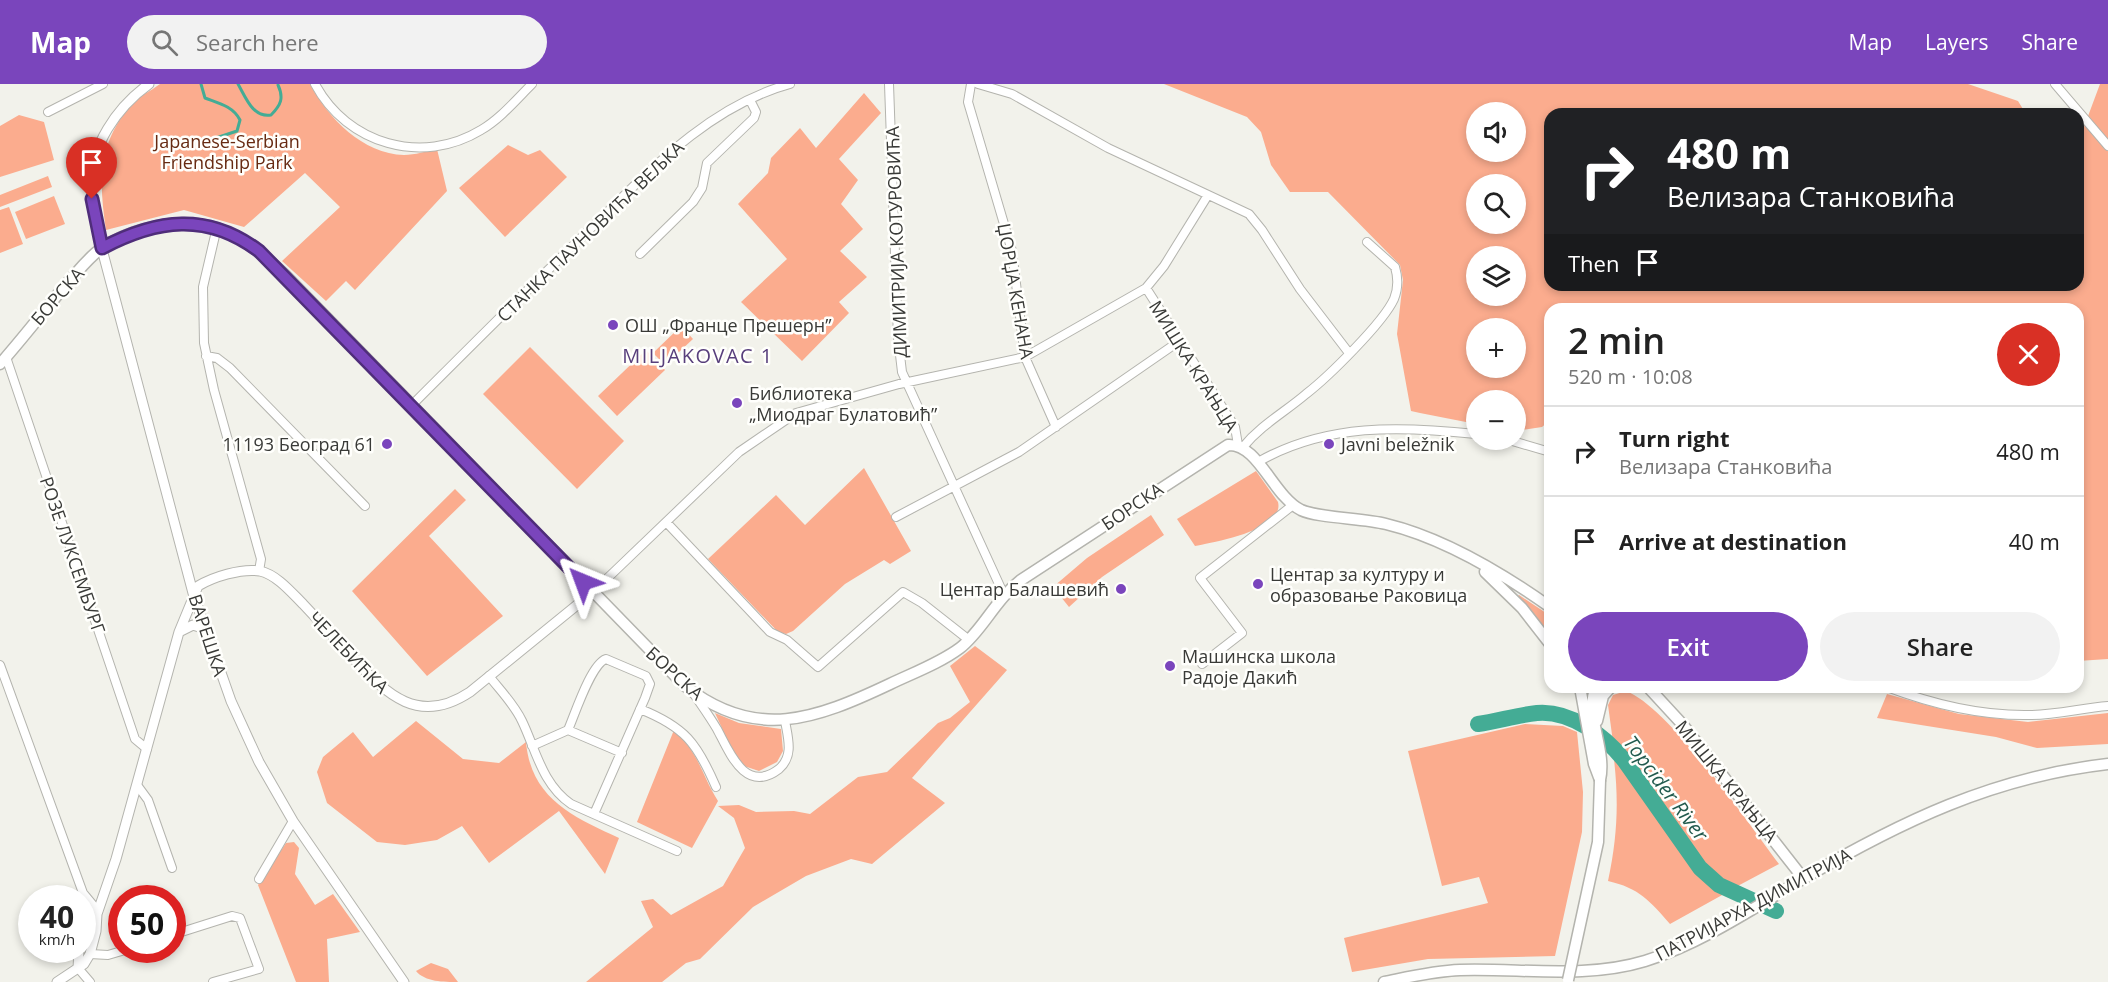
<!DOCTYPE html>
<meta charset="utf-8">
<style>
body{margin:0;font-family:"Open Sans",sans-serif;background:#f2f2f2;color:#222;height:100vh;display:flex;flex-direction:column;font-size:22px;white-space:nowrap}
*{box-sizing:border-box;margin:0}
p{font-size:20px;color:#767676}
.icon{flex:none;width:33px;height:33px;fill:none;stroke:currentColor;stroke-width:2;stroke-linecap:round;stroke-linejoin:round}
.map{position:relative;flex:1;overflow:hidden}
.drawer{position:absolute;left:1544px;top:219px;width:540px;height:390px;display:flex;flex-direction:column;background:#fff;border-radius:18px;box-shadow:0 3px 9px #0003}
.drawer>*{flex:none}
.guide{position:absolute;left:1544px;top:24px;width:540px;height:183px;border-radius:18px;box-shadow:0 3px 9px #0003;background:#202124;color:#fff;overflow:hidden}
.fabs{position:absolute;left:1466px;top:18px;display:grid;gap:12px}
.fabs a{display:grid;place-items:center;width:60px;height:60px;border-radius:50%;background:#fff;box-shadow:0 3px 9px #0003;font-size:30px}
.speed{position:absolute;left:18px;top:801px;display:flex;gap:12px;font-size:30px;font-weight:700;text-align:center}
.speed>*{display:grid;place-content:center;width:78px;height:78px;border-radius:50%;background:#fff;box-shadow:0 3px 9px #0003;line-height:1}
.speed small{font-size:15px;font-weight:400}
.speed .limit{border:9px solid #d22;background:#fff;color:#111}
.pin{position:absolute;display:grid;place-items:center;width:51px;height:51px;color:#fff;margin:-62px -26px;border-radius:50% 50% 50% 0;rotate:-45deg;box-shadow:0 0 6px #0007}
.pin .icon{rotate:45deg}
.me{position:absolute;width:66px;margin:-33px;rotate:316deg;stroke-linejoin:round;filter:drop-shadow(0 0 4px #0008)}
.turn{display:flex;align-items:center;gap:21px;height:126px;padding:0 24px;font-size:27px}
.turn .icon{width:78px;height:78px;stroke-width:2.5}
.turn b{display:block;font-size:42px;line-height:51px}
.then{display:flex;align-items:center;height:57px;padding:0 24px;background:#0003;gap:12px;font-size:22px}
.round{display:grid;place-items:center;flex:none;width:63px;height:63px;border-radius:32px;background:#f2f2f2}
.summary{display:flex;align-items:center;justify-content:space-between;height:102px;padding:0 24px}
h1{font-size:36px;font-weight:600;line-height:45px}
.primary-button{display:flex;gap:12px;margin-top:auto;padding:12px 24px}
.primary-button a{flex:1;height:69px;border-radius:36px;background:#7a45bc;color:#fff;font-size:24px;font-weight:600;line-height:69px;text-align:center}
.primary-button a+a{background:#f2f2f2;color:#222}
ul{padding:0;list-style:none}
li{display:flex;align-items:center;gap:18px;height:90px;padding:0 24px;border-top:2px solid #e0e0e0}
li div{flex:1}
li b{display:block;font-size:22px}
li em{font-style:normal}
header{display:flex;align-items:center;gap:36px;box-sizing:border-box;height:84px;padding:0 30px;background:#7a45bc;color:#fff}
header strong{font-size:28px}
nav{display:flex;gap:33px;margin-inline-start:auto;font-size:21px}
.search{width:420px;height:54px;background:#f2f2f2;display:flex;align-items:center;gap:15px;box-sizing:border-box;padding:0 21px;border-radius:33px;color:#767676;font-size:22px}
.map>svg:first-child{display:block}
</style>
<header>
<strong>Map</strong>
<div class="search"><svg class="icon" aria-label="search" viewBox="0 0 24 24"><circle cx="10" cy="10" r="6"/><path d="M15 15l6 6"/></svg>Search here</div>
<nav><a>Map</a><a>Layers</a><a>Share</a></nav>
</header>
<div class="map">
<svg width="2108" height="898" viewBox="0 0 2108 898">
<rect width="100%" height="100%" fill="#f2f2eb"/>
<!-- green -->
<path fill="#fbac8e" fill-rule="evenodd" d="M 160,0 L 310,0 C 328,34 363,70 404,71 C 415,71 427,67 437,65 L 447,107 L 355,206 L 346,197 L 326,217 L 282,177 L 340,123 L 305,89 L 244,143 L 184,126 L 106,146 C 99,98 97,62 130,22 C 137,13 151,7 160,0 Z
M 1164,0 L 1968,0 L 2018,17 L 2026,30 L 1550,30 L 1550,201 L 2078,201 L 2078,59 L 2100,0 L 2108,0 L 2108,575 L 2078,577 L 2078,225 L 1550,225 L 1549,337 L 1542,343 L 1515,347 L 1515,316 L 1476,316 L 1476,340 L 1420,329 L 1411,327 L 1397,250 L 1403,196 L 1400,181 L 1328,108 L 1290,108 L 1271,81 L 1261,48 L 1247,33 ZM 1476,28 L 1515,28 L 1515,68 L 1476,68 ZM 1476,100 L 1515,100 L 1515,140 L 1476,140 ZM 1476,172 L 1515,172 L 1515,212 L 1476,212 ZM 1476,244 L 1515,244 L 1515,284 L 1476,284 Z
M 864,9 L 881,29 L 839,75 L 858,96 L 841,120 L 863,145 L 840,167 L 867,193 L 839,218 L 849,229 L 802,277 L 741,218 L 787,175 L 738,120 L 768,89 L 771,74 L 800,44 L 816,64 Z
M 19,31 L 44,38 L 54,76 L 0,93 L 0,42 Z
M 508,61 L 528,71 L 540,66 L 567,93 L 505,153 L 459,104 Z
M 48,92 L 52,103 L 0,123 L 0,111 Z
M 54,112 L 65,140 L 26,155 L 15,128 Z
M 9,123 L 23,160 L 0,169 L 0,126 Z
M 681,242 L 693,255 L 665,281 L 653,269 Z
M 530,263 L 624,357 L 577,405 L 483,310 Z
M 646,266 L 665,286 L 617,332 L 598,312 Z
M 864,384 L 911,467 L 890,480 L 884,476 L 845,500 L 793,547 L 786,550 L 778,548 L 708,475 L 776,411 L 805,441 Z
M 1256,387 L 1278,418 C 1285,446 1214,458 1195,462 L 1177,435 Z
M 455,405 L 466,416 L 429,452 L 503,532 L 427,592 L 352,507 Z
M 1151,431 L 1164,451 L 1102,493 L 1069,523 L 1053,503 L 1087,474 Z
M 1519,511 L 1549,531 L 1549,556 L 1517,513 Z
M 975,562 L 1007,586 L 912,694 L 945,719 L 872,780 L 851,775 L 806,792 L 753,823 L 700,875 L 686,879 L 662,898 L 586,898 L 653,843 L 641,817 L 653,815 L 671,831 L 723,802 L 745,764 L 734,734 L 718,722 L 739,721 L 756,728 L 794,727 L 810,730 L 858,693 L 887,688 L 938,639 L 950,634 L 970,618 L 950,582 Z
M 1626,607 C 1669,623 1748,739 1779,780 L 1732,805 L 1701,782 L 1613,658 L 1608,621 L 1613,611 Z
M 1887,610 L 1959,630 L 2028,638 L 2108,629 L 2108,660 L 2037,664 L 1996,653 L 1877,634 Z
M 715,629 L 739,639 L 781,645 L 783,667 L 777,678 L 759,687 L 744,682 L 736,675 Z
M 416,637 L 463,675 L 499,679 L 526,658 C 531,715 574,733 619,754 L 605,790 L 559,727 L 489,779 L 462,742 L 437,756 L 405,761 L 377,758 L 327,719 L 317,688 L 323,673 L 353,648 L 373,673 Z
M 1525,640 L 1563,642 L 1577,648 L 1583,708 L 1582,748 L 1555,872 L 1428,875 L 1352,888 L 1344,854 L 1488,819 L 1479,793 L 1442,802 L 1408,667 Z
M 674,646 C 701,672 700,688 718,717 L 692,764 L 637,738 Z
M 1613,667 L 1690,776 L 1724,810 L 1670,840 C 1650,817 1639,804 1608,797 C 1618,750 1619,714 1613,667 Z
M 294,758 L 299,764 L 295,790 L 315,821 L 333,810 L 360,848 L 327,855 L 329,898 L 296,898 L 258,801 L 286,759 Z
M 431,879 L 448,885 L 458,898 C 444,898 425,898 416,887 Z"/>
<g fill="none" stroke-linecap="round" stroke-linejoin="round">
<!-- stream -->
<path stroke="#44ac95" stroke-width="3" d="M 201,0 L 205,14 C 218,19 233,22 240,36 L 237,47 L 216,54
M 238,0 C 246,14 253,34 271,31 C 281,21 284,14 278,1
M 1712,603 L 1712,604"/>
<!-- river -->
<path stroke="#44ac95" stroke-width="16" d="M 1478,640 C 1498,637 1518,631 1537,629 C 1570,626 1605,652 1624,676 L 1700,784 L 1719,801 L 1776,827"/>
<defs>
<path id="minor" d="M 315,0 C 347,60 422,82 481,46 C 500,35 516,16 532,0
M 889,0 L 898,254 L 902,288 L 1004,511
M 971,0 L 968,18 L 1012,167 L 1025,273 L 1056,343
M 978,0 L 1012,10 L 1108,64 L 1249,130 L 1262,146 L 1300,205 L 1349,269
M 2055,0 L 2108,62
M 48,28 L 103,0
M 217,143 L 203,203 L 204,259 L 214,306 L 261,475 L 259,487
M 640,170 L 693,118 L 702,104 L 707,79 L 754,34 L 756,28 L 750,16
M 1146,204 L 1235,343 L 1238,361
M 206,272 L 217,274 L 230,284 L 365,422
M 6,273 L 135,655 L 147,665
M 411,322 C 468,265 525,208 583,152 C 643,94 705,23 790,0
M 1509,356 L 1550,368
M 1243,363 C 1261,341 1285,328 1306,310 C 1328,293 1383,239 1394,215 C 1398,205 1398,193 1395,183 L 1367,158
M 1258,378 C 1326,339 1401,342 1476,350
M 896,433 L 1019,368 L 1178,258
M 667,439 L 770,548 L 787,556 L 818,583 L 903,508 L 922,519 L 969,556
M 593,508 L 739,368 L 796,329 L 899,300 L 1025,273 L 1146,204 L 1164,182 L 1208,111
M 1202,580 L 1242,549 L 1200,494 L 1293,421
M 0,581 L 83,809 L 98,827
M 489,592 C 500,606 514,620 522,637 C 536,666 542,700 571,720 L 677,767
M 1887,603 C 1932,620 1982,632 2030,631 C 2056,631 2082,624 2108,622
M 694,610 C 702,622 710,633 717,645 C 729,667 745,711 779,685 C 794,672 788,654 785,637
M 640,625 C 685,643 697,659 716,703
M 568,646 L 622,669
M 532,662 L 568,646 C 575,630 591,580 606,575 L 646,592 L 650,600 L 645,614 L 594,730
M 137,701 L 148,716 L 172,784
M 259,795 L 293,737
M 172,851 L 232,832 L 240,834 L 259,885 L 213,898
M 90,870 L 108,871 L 125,866
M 78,884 L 90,898"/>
<path id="tertiary" d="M 149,0 C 117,23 90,62 91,103 C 92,120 96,137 99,154 L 193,509 L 231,617 L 259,678 L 293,737 L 404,898
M 179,548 L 193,541 L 205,545
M 82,854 L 89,837 L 97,830
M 78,884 L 79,866
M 57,898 L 84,880 L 90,870 L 96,847 L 97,830 L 116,775 L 179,548 L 198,502 C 213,493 241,484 260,487 C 277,491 291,508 303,520 C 320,538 336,556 353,574 C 387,611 419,642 470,608 L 593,508"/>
<path id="secondary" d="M 0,280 C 24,253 46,224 70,196 C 80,185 90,172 102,164 C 118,153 138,146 157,142 C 215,131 246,154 286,192 L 685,602 C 756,658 816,635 890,600 C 913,589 940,579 960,564 C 983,546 994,517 1021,496 L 1228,361 C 1258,359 1273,412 1301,426 C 1318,434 1363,434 1386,440 C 1444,454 1502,489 1550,523
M 1485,488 L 1522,524 L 1550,560
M 1580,603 L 1594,680 L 1600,696
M 1596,603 C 1584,630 1607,665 1600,696
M 1648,603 L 1683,641 L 1803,794
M 1597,637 L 1603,612 L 1611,603
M 1384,898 C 1409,893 1434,887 1460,886 C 1520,884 1586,895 1645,877 C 1700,860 1752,825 1801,796 C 1900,738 1993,693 2108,680"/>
</defs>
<!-- minor casing -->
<use href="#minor" stroke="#b4b4ae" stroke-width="10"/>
<!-- tertiary casing -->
<use href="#tertiary" stroke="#b4b4ae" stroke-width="11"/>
<!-- secondary casing -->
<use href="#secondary" stroke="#b4b4ae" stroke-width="13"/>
<!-- minor -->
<use href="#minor" stroke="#fff" stroke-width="8"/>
<!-- tertiary -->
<use href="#tertiary" stroke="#fff" stroke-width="9"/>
<!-- secondary -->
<use href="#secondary" stroke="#fff" stroke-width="10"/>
<defs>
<path id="secondary-bridge" d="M 1568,896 L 1598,758 L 1600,696"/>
</defs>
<!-- secondary-bridge casing -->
<use href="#secondary-bridge" stroke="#b4b4ae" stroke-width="13" stroke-linecap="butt"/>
<!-- secondary-bridge -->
<use href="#secondary-bridge" stroke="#fff" stroke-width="10"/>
</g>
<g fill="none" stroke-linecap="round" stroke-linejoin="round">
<defs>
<path id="route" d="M 92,115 L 102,164 C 157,135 207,128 259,167 L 583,498"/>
</defs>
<!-- route casing -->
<use href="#route" stroke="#4f2d7a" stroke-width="15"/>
<!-- route -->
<use href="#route" stroke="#7a45bc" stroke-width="10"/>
</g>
<!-- markers -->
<g fill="#7a45bc" stroke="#fffffc" stroke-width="2">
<circle cx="613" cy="241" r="6"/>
<circle cx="737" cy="319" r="6"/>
<circle cx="387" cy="360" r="6"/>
<circle cx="1329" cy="360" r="6"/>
<circle cx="1258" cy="500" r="6"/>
<circle cx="1121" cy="505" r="6"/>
<circle cx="1170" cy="582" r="6"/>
</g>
<g text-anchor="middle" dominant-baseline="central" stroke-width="5" stroke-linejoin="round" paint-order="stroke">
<!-- park labels -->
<g font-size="18" fill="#672a11" stroke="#fffffc">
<text x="227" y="57">Japanese-Serbian<tspan x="227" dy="21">Friendship Park</tspan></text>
</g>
<!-- street labels -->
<g font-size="18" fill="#393a37" stroke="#fffffc">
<text transform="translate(590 147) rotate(-44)">СТАНКА ПАУНОВИЋА ВЕЉКА</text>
<text transform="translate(896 158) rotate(-92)">ДИМИТРИЈА КОТУРОВИЋА</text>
<text transform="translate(1016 207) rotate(80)">ЏОРЏА КЕНАНА</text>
<text transform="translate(57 212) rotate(-49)">БОРСКА</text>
<text transform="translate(1194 282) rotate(58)">МИШКА КРАЊЦА</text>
<text transform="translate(1132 422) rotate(-34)">БОРСКА</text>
<text transform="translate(73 471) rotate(71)">РОЗЕ ЛУКСЕМБУРГ</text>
<text transform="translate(208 551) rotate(72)">ВАРЕШКА</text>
<text transform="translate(349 568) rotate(46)">ЧЕЛЕБИЋКА</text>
<text transform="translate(675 589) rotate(42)">БОРСКА</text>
<text transform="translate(1727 697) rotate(51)">МИШКА КРАЊЦА</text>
<text transform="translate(1753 820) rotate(-28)">ПАТРИЈАРХА ДИМИТРИЈА</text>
</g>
<!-- poi labels -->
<g font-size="18" fill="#393a37" stroke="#fffffc" text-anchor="start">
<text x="625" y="241">ОШ „Франце Прешерн”</text>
<text x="749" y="309">Библиотека<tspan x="749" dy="21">„Миодраг Булатовић”</tspan></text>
<text x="375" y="360" text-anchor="end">11193 Београд 61</text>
<text x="1341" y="360">Javni beležnik</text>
<text x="1270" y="490">Центар за културу и<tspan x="1270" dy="21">образовање Раковица</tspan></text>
<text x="1109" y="505" text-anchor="end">Центар Балашевић</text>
<text x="1182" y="572">Машинска школа<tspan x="1182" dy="21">Радоје Дакић</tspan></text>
</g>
<!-- neighbourhood labels -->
<g font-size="20" letter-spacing="1.5" fill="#583f7c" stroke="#fffffc">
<text x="698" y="271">MILJAKOVAC 1</text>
</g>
<!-- water labels -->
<g font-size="20" font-style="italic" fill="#235b4e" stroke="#fffffc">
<text transform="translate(1666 704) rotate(53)">Topcider River</text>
</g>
</g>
</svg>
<div class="fabs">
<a><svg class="icon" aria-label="sound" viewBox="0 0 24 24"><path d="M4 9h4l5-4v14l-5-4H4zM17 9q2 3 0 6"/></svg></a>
<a><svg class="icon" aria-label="search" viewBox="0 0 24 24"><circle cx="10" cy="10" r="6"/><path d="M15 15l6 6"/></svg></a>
<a><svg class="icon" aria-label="layers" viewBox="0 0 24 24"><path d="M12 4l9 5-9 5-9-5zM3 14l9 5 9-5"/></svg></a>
<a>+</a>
<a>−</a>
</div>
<div class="speed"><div>40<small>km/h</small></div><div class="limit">50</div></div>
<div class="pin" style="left:92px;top:115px;background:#d93025"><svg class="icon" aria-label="arrive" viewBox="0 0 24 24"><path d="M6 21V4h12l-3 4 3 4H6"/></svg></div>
<svg class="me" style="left:583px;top:498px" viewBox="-20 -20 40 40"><path d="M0-17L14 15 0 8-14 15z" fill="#7a45bc" stroke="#fff" stroke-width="4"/></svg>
<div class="guide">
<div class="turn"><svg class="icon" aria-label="right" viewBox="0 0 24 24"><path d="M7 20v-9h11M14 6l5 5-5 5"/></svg><div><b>480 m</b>Велизара Станковића</div></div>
<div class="then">Then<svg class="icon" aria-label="arrive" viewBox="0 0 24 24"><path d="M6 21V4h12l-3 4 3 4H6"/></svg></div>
</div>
<section class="drawer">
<div class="summary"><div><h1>2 min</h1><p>520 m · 10:08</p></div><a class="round" style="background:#d93025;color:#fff"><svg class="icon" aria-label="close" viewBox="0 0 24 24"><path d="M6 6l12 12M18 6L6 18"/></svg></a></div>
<ul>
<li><svg class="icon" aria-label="right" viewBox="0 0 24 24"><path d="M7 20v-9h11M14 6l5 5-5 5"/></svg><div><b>Turn right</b><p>Велизара Станковића</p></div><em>480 m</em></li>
<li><svg class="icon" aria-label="arrive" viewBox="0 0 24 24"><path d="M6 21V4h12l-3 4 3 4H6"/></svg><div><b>Arrive at destination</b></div><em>40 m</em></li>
</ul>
<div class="primary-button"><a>Exit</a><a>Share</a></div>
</section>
</div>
